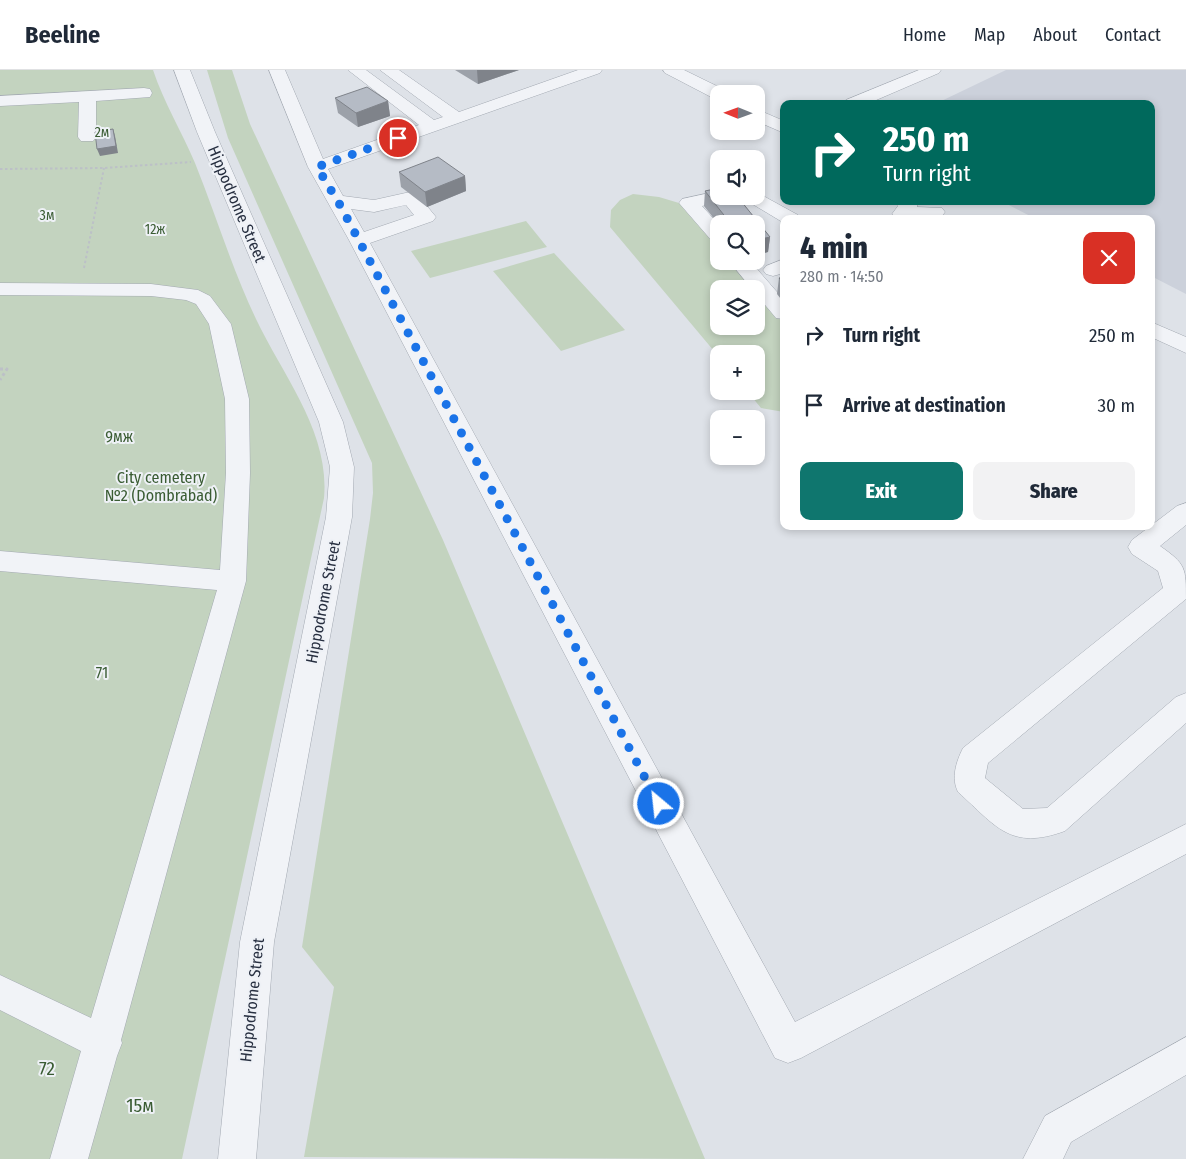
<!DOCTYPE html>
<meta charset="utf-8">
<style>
body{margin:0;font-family:"Fira Sans Condensed",sans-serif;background:#f2f2f3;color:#1f2937;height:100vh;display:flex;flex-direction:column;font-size:19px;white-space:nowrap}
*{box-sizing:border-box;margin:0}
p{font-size:16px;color:#747a83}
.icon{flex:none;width:28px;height:28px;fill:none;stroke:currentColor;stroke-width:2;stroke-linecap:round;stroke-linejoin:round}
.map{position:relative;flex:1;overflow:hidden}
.panel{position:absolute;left:780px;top:145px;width:375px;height:315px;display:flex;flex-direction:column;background:#fff;border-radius:10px;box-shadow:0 2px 8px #0003}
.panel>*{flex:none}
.banner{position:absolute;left:780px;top:30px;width:375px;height:105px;border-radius:10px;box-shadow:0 2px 8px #0003;background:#00695c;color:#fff;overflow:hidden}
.needle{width:32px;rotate:271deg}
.fabs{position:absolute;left:710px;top:15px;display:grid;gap:10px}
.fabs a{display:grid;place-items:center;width:55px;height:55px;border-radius:10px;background:#fff;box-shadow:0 2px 8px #0003;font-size:25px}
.pin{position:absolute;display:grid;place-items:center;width:42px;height:42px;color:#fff;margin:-21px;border:2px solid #fff;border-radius:50%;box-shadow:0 1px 5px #0007}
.me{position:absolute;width:55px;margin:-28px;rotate:332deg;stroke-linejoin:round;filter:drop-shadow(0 0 4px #0008)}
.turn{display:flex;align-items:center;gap:18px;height:105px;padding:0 20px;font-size:22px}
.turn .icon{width:65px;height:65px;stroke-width:2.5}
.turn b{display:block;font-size:35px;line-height:42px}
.round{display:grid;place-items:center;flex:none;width:52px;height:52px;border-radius:10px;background:#f2f2f3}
.summary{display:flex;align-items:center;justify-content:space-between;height:85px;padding:0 20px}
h1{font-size:30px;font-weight:800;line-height:38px}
.cta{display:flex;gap:10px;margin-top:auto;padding:10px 20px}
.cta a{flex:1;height:58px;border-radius:10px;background:#0f766e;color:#fff;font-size:20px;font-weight:800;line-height:58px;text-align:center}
.cta a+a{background:#f2f2f3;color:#1f2937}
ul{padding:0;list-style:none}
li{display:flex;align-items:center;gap:15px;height:70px;padding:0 20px}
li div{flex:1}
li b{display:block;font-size:19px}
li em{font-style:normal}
header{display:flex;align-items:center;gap:30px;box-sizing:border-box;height:70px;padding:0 25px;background:#fff;border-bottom:1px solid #e0e1e3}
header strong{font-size:24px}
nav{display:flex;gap:28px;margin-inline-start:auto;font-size:18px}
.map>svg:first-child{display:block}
</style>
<header>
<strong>Beeline</strong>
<nav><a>Home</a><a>Map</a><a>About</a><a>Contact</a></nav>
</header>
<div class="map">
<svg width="1186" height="1089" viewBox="0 0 1186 1089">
<rect width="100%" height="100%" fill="#dee2e8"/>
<!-- built -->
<path fill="#ccd1db" d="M 1006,0 L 1186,0 L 1186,224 L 1151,206 L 1151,149 L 1036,149 L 1001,131 L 1151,131 L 1151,34 L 935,34 Z"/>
<!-- green -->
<path fill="#c3d3bf" d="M 0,0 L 153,0 C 164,33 182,62 195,93 C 216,145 232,199 256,249 C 283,306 330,362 324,428 L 182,1089 L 0,1089 Z
M 207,0 L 232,0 L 250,54 L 443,470 L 705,1089 L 304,1087 L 334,917 L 302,877 L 370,449 L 373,423 L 372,393 L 228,68 Z
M 633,124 L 659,127 L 679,133 L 719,179 L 719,191 L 730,191 L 754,219 L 719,219 L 719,256 L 756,256 L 756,222 L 784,253 L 784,342 L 761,338 L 747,321 L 756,321 L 756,284 L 719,284 L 719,287 L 610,157 L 611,140 L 620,130 Z
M 526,151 L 547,177 L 430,208 L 411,181 Z
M 554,183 L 625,260 L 561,281 L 493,201 Z"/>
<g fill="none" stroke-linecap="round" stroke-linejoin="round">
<defs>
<path id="minor" d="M 174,0 L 190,0 L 215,62 L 343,352 L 354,397 L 352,447 L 274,872 L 256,1089 L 218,1089 L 240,872 L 326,447 L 330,397 L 319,352 L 197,62 Z
M 269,0 L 285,0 L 323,89 L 419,55 L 348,0 L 366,0 L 434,50 L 443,47 L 380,0 L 399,0 L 459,42 L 578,0 L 602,0 L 600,3 L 328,99 L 343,126 L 374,130 L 410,122 L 417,124 L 436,147 L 433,151 L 370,173 L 795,952 L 1186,754 L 1186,784 L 801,988 L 788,993 L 775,988 L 349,170 L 308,97 ZM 406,135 L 414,145 L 364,162 L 351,139 L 374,142 Z
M 663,0 L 684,0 L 725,20 L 727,24 L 719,24 L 719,29 L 713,28 L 665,3 Z
M 919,0 L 941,0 L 939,3 L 867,34 L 844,34 L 846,30 Z
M 144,18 L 150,19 L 152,23 L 150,27 L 96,31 L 96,67 L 93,71 L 81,71 L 78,67 L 79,32 L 0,36 L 0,26 Z
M 756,39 L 784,51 L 784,63 L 756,51 Z
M 719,121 L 719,126 L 733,126 L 731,130 L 702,136 L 719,155 L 719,173 L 712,171 L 679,133 L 682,129 Z
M 756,122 L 798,145 L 801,149 L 784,149 L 784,153 L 749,132 L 740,130 L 738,126 L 756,126 Z
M 898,131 L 918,131 L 917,137 L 942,138 L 945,142 L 942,146 L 898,149 L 892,144 L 898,136 Z
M 784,189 L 784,203 L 773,206 L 766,204 L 763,200 L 766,196 Z
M 729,191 L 750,191 L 784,230 L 784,249 L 776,248 L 756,224 L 756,219 L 752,219 Z
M 0,213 L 151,214 L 198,220 L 210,226 L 231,254 L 249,329 L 250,403 L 246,511 L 121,970 L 122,973 L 117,986 L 88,1089 L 50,1089 L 81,981 L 0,940 L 0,905 L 91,948 L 217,520 L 0,501 L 0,481 L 220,500 L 226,403 L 225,329 L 209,254 L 196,234 L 186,230 L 151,226 L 0,225 Z
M 1151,252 L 1186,267 L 1186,283 L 1151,267 Z
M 1186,433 L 1186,455 L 1160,476 C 1186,494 1186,498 1186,529 L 988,693 L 985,708 L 1023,739 L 1047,738 L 1176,627 L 1186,623 L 1186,653 L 1065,761 C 1010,781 996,756 958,722 C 951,708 956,692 963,678 L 1163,518 L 1158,501 L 1132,484 L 1128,477 L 1132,470 L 1177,436 Z
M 1186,967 L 1186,1005 L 1071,1072 L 1063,1089 L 1023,1089 L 1045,1046 Z"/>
</defs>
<!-- minor casing -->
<use href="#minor" stroke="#a3a9b2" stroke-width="1"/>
<!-- path-far1 -->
<path stroke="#bcc0c7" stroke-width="2" stroke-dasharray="2.5 2.5" stroke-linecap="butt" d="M 0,99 L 104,98 L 191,92
M 84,198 L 104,98"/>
<!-- path -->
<path stroke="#bcc0c7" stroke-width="3" stroke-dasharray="3 3" stroke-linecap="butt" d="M 0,299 L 7,299 L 0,310"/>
<!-- minor -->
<use href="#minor" fill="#f1f3f7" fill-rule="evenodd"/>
</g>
<!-- wall -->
<path fill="#9ca1a9" d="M 455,0 L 519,0 L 478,14 Z
M 335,28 L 388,31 L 390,46 L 358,57 L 338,43 Z
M 399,102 L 465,106 L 466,121 L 427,137 L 401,117 Z
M 719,118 L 719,126 L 737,126 L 770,167 L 768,182 L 756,185 L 756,154 L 719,154 L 719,155 L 704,136 L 705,121 Z
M 784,207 L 784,233 L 777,224 L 779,208 Z"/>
<!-- shaded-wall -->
<path fill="#7f838a" d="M 477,0 L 519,0 L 478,14 Z
M 388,31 L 390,46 L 358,57 L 356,43 Z
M 113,59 L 115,66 L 118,83 L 100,86 L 97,79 Z
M 465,106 L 466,121 L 427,137 L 425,122 Z
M 770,167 L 768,182 L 756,185 L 756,170 Z"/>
<!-- building -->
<path fill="#b5bbc5" stroke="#7f838a" d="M 367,17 L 388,31 L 356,43 L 335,28 Z
M 113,59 L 116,76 L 97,79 L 95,62 Z
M 438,87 L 465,106 L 425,122 L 399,102 Z
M 719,118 L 719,126 L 737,126 L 770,167 L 756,170 L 756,154 L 731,154 L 705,121 Z
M 784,207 L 784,214 L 779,208 Z"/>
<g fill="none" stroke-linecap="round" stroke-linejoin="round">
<!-- route -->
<path stroke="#1a73e8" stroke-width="9" stroke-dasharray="0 16.2" d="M 398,68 L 317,97 L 340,135 L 659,734"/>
</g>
<g text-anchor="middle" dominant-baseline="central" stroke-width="4" stroke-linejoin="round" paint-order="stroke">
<!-- far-park labels -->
<g font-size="14" fill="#3a5c33" stroke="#eef1f6">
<text x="102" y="62">2м</text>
<text x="47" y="145">3м</text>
<text x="155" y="159">12ж</text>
</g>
<!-- street labels -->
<g font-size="16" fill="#272f40" stroke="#eef1f6">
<text transform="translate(237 134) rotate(67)">Hippodrome Street</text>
<text transform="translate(323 532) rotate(-79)">Hippodrome Street</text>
<text transform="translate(252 930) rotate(-84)">Hippodrome Street</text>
</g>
<!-- park labels -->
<g font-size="16" fill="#3a5c33" stroke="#eef1f6">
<text x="119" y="366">9мж</text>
<text x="161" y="407">City cemetery<tspan x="161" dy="18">№2 (Dombrabad)</tspan></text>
<text x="102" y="602">71</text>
</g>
<!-- near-park labels -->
<g font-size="19" fill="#3a5c33" stroke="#eef1f6">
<text x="47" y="998">72</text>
<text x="140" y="1035">15м</text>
</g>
</g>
</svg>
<div class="fabs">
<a><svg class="needle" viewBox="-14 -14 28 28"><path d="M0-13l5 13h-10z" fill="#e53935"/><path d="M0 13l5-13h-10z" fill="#747a83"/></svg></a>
<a><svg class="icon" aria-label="sound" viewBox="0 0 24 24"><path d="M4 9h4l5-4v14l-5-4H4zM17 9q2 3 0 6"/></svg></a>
<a><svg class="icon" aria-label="search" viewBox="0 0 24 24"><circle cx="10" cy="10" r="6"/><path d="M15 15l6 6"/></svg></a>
<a><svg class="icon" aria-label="layers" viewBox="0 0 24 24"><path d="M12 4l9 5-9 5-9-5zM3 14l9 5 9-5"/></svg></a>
<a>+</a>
<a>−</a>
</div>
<div class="pin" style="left:398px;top:68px;background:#d93025"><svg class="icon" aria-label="arrive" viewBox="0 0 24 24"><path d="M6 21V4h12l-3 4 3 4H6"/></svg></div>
<svg class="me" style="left:659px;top:734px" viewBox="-20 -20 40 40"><circle r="17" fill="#1a73e8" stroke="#fff" stroke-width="3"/><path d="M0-11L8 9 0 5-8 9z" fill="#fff"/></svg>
<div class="banner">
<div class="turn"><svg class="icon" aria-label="right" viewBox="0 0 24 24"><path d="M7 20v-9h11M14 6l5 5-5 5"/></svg><div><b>250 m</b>Turn right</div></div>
</div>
<section class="panel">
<div class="summary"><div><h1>4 min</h1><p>280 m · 14:50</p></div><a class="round" style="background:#d93025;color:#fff"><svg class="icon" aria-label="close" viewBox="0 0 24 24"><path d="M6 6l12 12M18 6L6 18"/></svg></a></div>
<ul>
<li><svg class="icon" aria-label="right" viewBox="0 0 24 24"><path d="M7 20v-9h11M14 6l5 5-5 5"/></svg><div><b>Turn right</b></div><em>250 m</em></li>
<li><svg class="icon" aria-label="arrive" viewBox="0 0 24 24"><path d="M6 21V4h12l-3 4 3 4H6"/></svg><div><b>Arrive at destination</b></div><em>30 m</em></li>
</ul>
<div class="cta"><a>Exit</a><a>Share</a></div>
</section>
</div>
